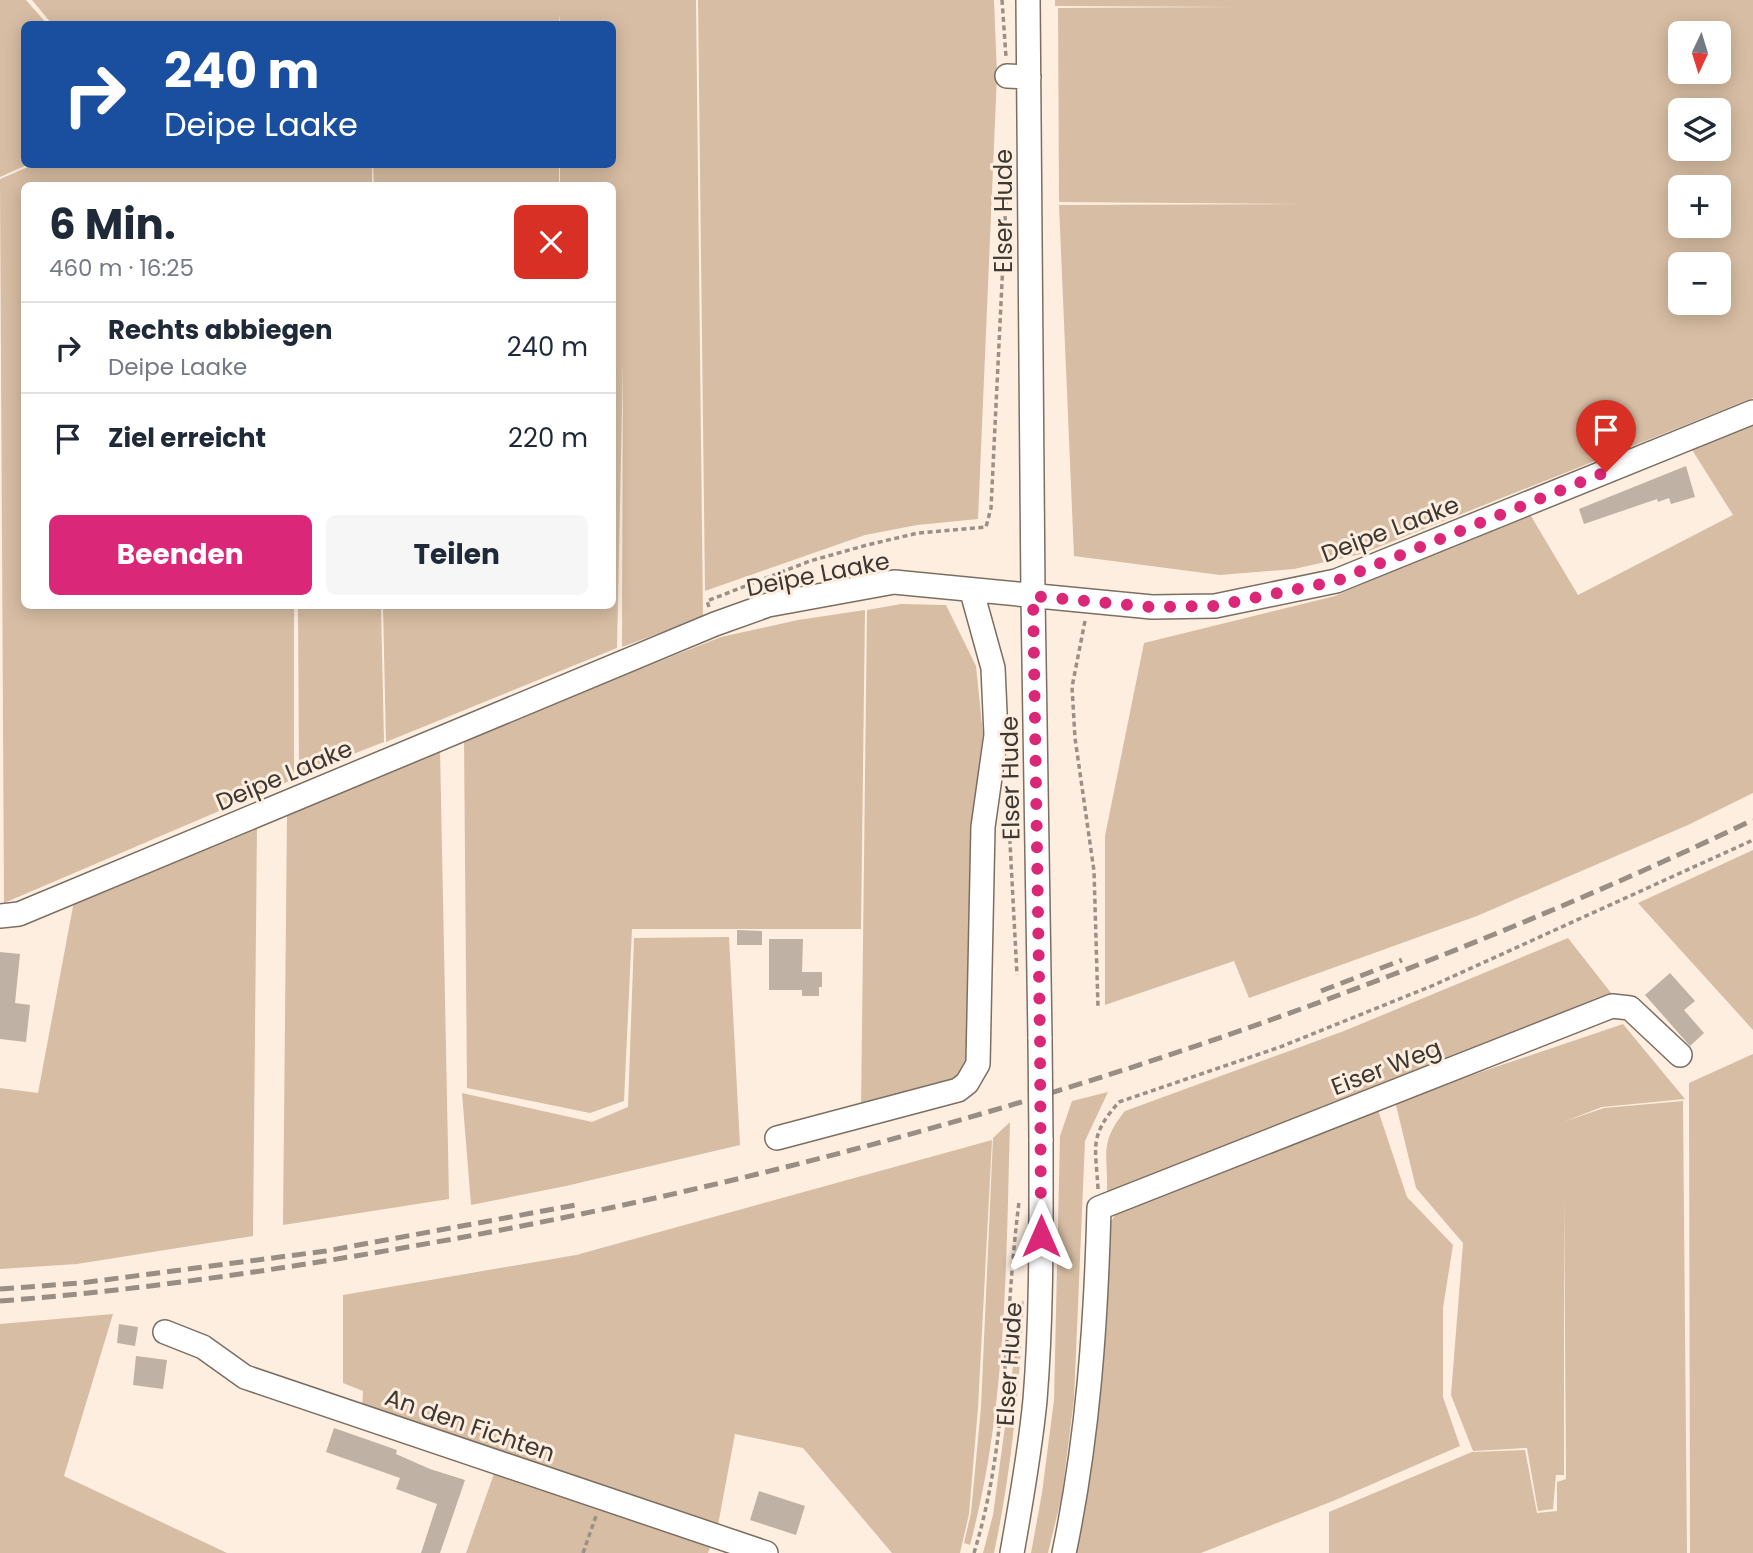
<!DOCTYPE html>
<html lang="de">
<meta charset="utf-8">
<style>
body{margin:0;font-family:Poppins,sans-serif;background:#f6f6f7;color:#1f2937;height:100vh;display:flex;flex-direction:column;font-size:26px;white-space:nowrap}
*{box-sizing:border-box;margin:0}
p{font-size:23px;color:#747a83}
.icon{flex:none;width:38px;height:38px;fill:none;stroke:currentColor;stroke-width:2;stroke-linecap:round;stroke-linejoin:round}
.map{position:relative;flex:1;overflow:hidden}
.details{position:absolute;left:21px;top:182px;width:595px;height:427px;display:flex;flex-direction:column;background:#fff;border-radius:10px;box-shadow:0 4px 18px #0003}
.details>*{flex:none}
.hud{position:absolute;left:21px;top:21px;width:595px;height:147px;border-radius:10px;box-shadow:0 4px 18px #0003;background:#1a4fa0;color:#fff;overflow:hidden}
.needle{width:46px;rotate:184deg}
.fabs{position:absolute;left:1668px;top:21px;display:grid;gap:14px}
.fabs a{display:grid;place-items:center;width:63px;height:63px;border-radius:10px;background:#fff;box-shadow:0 4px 18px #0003;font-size:35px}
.pin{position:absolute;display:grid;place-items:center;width:60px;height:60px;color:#fff;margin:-72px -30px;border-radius:50% 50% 50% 0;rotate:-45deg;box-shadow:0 0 7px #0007}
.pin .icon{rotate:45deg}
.me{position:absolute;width:77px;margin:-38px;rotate:0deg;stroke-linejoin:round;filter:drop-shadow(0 0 5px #0008)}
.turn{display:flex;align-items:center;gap:24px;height:147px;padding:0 28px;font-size:32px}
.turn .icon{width:91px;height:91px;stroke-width:2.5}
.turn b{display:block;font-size:49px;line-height:60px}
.round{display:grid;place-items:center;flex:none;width:74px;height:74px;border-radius:10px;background:#f6f6f7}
.overview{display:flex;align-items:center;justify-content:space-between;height:119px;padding:0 28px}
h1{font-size:42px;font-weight:700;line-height:52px}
.button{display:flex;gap:14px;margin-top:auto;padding:14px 28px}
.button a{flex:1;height:80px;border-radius:10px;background:#db2777;color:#fff;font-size:28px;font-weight:700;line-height:80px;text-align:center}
.button a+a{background:#f6f6f7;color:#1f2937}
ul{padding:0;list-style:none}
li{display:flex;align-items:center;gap:21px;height:91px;padding:0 28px;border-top:2px solid #e0e1e3}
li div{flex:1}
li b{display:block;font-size:26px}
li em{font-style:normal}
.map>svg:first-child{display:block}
</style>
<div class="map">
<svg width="1753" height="1553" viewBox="0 0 1753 1553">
<rect width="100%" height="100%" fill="#fdeee0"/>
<!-- green -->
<path fill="#d7bda3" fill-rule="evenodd" d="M 0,0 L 26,0 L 47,24 L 24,24 L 24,164 L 27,165 L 0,177 Z
M 32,0 L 696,0 L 703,617 L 622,647 L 623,363 L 617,648 L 386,742 L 383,606 L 612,606 L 612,186 L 560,185 L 560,165 L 612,164 L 612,24 L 560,24 L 560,14 L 559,24 L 52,24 Z
M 698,0 L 994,0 L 997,75 L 978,519 L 917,525 L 865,535 L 705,591 Z
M 1055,0 L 1753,0 L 1753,398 L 1361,554 L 1294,569 L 1220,575 L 1074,556 L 1059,205 L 1305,204 L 1059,202 L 1058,8 L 1239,7 L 1055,6 ZM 1680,33 L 1718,33 L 1718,72 L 1680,72 ZM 1680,110 L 1718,110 L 1718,149 L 1680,149 ZM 1680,187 L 1718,187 L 1718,226 L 1680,226 ZM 1680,264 L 1718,264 L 1718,303 L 1680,303 Z
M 35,164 L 372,165 L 372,185 L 24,186 L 24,606 L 294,606 L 294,779 L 4,903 L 0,179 Z
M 373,165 L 559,165 L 559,185 L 374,185 Z
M 1753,419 L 1753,793 L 1688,825 L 1477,916 L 1249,998 L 1234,961 L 1105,1005 L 1105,836 L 1144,643 L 1335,596 L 1528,511 L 1578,595 L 1733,515 L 1689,445 Z
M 901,604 L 946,605 L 976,666 L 983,734 L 972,825 L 967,1066 L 951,1089 L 861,1112 L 867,610 Z
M 298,606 L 381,606 L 384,742 L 299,775 Z
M 865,610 L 861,929 L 632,929 L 624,1101 L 590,1113 L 467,1088 L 464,739 L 721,637 L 798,620 Z
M 440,749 L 449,1199 L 283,1225 L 287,814 Z
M 257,827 L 253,1236 L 77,1264 L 0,1269 L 0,1088 L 38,1093 L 74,901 Z
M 1753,850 L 1753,1030 L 1638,903 Z
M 729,937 L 740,1145 L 566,1186 L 471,1205 L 462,1093 L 592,1122 L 628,1107 L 634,938 Z
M 1568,938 L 1615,998 L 1121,1193 L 1107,1191 C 1108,1153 1099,1143 1125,1111 L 1344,1031 Z
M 1623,1024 L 1685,1099 L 1602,1107 L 1563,1122 L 1604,1108 L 1683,1101 L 1687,1553 L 1329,1553 L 1329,1512 L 1472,1452 L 1525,1450 L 1537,1513 L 1557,1511 L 1557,1482 L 1566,1479 L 1564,1192 L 1564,1475 L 1556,1475 L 1553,1509 L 1538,1511 L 1527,1448 L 1473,1451 L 1451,1395 L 1463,1243 L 1416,1188 L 1395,1101 Z
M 1753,1054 L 1753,1553 L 1690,1553 L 1689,1083 Z
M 1108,1092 L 1085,1141 L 1074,1399 L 1062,1495 L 1048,1553 L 1031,1553 L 1042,1493 L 1054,1400 L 1060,1136 L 1072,1101 Z
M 1377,1107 L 1407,1197 L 1453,1245 L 1443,1308 L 1443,1397 L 1460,1446 L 1333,1501 L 1201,1553 L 1075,1553 C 1089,1495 1095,1437 1100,1378 C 1103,1349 1107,1321 1106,1292 C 1106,1265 1098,1230 1119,1211 Z
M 1010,1122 C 1006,1262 1007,1408 970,1545 L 964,1543 L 971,1513 L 981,1407 L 993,1138 Z
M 992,1140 L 978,1408 L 969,1514 L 960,1553 L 892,1553 L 803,1448 L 735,1434 L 718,1525 L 362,1410 L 363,1391 L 343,1383 L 343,1295 L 576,1255 Z
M 1022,1300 L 1024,1302 C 1019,1388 1012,1468 994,1553 L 983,1553 L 993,1515 Z
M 113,1314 L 64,1476 L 227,1553 L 0,1553 L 0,1324 Z
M 496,1468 L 711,1545 L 708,1553 L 466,1553 Z"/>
<!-- building -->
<path fill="#bfb1a4" d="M 1686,466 L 1695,497 L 1671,504 L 1669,498 L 1658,502 L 1657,499 L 1584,524 L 1579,509 Z
M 737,930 L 762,931 L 762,945 L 737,945 Z
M 769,939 L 803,939 L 802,972 L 822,972 L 822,987 L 819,987 L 819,996 L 802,996 L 802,990 L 769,990 Z
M 0,952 L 20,954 L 15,1003 L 30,1005 L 26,1042 L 0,1039 Z
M 1670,973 L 1695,1001 L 1684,1010 L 1704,1033 L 1690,1046 L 1645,995 Z
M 119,1324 L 138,1327 L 135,1346 L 117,1343 Z
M 136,1356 L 167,1360 L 163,1389 L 133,1385 Z
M 334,1428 L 397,1450 L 396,1454 L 430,1469 L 465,1480 L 440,1553 L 421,1553 L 437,1504 L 396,1489 L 400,1478 L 326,1452 Z
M 759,1491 L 805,1506 L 796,1535 L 750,1520 Z"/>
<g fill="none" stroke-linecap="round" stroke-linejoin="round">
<defs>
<path id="minor" d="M 1028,0 L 1033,596 L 1040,1039
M 1007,76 L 1029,77
M 0,916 L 19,914 L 715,624 L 768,605 L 894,582 L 1152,607 L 1215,606 L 1336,581 L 1753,412
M 777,1138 L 958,1090 L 967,1083 L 978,1064 L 983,827 L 996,735 L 993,668 L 972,592
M 165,1332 L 203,1347 L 245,1377 L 766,1553
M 1012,1553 C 1021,1502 1030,1452 1035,1400 C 1042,1314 1041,1226 1041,1139
M 1064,1553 C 1088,1439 1096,1324 1099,1208 L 1612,1006 L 1630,1008 L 1680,1055"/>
</defs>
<!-- minor casing -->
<use href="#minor" stroke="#7b6f62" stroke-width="26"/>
<!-- path -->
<path stroke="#9a9087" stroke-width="3.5" stroke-dasharray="5 3.5" stroke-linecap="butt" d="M 1002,0 L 1006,57
M 709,607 L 707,601 L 810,561 L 867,545 L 918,533 L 986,527 L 991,508 L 1007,180
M 1085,621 L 1072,687 L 1075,738 L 1094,871 L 1098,1007
M 1008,805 L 1017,975
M 1098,1189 C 1096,1147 1088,1137 1119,1102 L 1280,1047 L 1434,985 L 1753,840
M 583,1553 L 596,1516
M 974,1553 C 1009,1439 1004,1319 1019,1202"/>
<!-- minor -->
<use href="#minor" stroke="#fff" stroke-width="23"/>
<!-- rail -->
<path stroke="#988e84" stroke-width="5" stroke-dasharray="14 7" stroke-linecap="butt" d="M 1321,991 L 1402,960
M 0,1289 L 81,1283 L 326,1251 L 581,1204
M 0,1301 C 156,1289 310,1265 464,1237 C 909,1155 1344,1014 1753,820"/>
<defs>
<path id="minor-bridge" d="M 1040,1039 L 1041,1139"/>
</defs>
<!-- minor-bridge casing -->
<use href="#minor-bridge" stroke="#7b6f62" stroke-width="26" stroke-linecap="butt"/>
<!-- minor-bridge -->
<use href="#minor-bridge" stroke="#fff" stroke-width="23"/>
</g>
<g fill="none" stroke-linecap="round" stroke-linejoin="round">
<!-- route -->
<path stroke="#db2777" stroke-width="12" stroke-dasharray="0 21.6" d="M 1041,1236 L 1040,1039 L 1033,596 L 1152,607 L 1215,606 L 1336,581 L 1606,472"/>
</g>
<g text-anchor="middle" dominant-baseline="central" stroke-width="6" stroke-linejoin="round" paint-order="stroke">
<!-- street labels -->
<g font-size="24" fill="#3e3833" stroke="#fdeee0">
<text transform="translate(1003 211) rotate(-90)">Elser Hude</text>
<text transform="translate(1390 529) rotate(-21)">Deipe Laake</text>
<text transform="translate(818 574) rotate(-11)">Deipe Laake</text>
<text transform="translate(284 775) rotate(-23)">Deipe Laake</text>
<text transform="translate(1010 778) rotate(-91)">Elser Hude</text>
<text transform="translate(1386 1067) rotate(-21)">Eiser Weg</text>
<text transform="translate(1009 1364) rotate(-86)">Elser Hude</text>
<text transform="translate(470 1425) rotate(19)">An den Fichten</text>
</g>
</g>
</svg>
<div class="fabs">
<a><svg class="needle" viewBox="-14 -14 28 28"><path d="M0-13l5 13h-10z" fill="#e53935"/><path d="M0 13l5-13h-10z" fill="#747a83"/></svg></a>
<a><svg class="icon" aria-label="layers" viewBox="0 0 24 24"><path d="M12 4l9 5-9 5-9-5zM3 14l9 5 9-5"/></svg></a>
<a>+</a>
<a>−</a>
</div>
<div class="pin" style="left:1606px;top:472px;background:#d93025"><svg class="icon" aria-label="arrive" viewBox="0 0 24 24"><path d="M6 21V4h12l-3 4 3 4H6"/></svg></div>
<svg class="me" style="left:1041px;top:1236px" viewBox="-20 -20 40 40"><path d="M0-17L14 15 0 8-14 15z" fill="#db2777" stroke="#fff" stroke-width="4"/></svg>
<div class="hud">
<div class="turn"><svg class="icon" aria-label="right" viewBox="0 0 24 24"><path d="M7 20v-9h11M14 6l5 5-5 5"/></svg><div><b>240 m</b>Deipe Laake</div></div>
</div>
<section class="details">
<div class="overview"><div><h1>6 Min.</h1><p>460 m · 16:25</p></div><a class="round" style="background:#d93025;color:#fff"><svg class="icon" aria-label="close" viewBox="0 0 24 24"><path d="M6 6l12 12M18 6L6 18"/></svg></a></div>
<ul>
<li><svg class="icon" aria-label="right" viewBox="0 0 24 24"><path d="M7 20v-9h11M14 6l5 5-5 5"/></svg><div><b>Rechts abbiegen</b><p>Deipe Laake</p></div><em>240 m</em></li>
<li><svg class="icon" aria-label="arrive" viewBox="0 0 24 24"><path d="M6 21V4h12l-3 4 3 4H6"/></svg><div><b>Ziel erreicht</b></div><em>220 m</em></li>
</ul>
<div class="button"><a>Beenden</a><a>Teilen</a></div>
</section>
</div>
